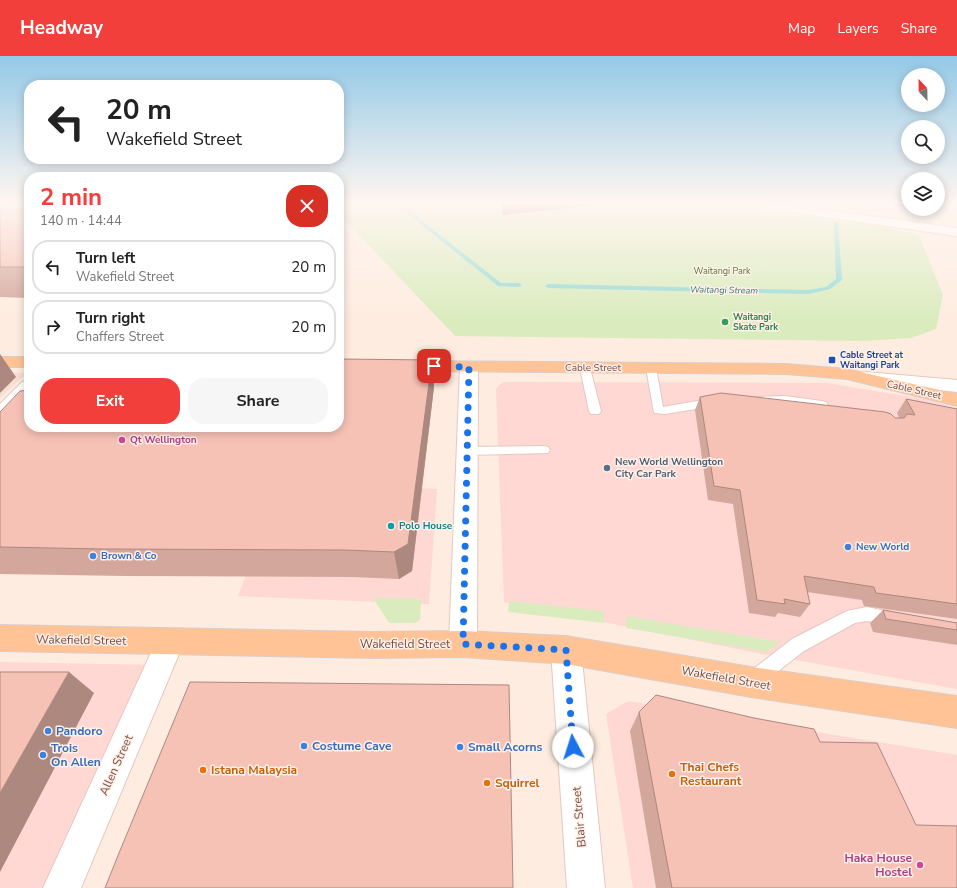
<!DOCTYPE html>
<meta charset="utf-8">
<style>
body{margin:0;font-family:"Nunito Sans",sans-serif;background:#f6f6f6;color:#222;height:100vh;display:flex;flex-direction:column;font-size:15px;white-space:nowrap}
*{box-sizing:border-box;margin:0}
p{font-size:13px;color:#767676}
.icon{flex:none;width:22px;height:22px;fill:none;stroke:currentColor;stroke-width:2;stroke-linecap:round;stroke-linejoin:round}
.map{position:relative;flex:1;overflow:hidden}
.sheet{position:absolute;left:24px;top:116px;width:320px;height:260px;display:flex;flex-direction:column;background:#fff;border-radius:16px;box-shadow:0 2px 10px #0003}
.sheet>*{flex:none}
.hud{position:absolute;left:24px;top:24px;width:320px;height:84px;border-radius:16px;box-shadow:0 2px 10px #0003;background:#fff;color:#222;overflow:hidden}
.needle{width:26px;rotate:338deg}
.controls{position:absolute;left:901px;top:12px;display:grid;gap:8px}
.controls a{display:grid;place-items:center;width:44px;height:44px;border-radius:50%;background:#fff;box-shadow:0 2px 10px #0003;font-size:20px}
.pin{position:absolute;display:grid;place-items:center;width:34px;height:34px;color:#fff;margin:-17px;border-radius:8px;box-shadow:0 2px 6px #0006}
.me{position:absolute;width:44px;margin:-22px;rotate:355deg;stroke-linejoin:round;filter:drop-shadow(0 0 3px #0008)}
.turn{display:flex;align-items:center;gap:14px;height:84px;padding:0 16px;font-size:18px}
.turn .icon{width:52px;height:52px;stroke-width:2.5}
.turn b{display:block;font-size:28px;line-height:34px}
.round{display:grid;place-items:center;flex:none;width:42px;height:42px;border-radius:16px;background:#f6f6f6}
.summary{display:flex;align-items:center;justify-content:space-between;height:68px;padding:0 16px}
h1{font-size:24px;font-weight:700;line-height:30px;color:#f23f3b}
.cta{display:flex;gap:8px;margin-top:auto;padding:8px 16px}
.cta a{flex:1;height:46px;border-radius:16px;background:#f23f3b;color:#fff;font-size:16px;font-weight:700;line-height:46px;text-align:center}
.cta a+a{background:#f6f6f6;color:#222}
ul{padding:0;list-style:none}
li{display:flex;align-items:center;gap:12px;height:54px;margin:0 8px 6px;padding:0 8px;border:2px solid #e0e0e0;border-radius:16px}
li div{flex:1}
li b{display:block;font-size:15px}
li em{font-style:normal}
header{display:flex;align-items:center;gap:24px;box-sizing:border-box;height:56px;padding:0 20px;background:#f23f3b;color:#fff}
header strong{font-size:19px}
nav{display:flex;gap:22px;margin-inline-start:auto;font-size:14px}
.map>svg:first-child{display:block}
</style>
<header>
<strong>Headway</strong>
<nav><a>Map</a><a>Layers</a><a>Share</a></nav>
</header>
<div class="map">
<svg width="957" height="832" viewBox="0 0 957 832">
<rect width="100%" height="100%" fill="#feece0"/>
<!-- residential -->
<path fill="#f8dfd1" d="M 0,316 L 27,317 L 0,342 Z"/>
<!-- commercial -->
<path fill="#ffd7d3" d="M 504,326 L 827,327 L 924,343 L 957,352 L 957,633 L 762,598 L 504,546 L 496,333 L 499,329 Z
M 282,424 L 437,433 L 429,548 L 238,540 Z
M 0,606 L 158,609 L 59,832 L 0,832 Z
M 628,645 L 957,699 L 957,832 L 633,832 L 606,658 Z"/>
<!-- green -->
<path fill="#daecbe" d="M 395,146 L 740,146 L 752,153 L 765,156 L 886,171 L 919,179 L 943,239 L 936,273 L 911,282 L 863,285 L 455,280 L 339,158 L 339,157 Z
M 373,542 L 421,543 L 420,564 L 415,567 L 389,567 Z
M 509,545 L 604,555 L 604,567 L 508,556 Z
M 627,560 L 780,586 L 767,596 L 626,572 Z"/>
<!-- water -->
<path fill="#b3e9e6" stroke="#99dbd8" d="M 831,146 L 902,146 L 876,153 Z"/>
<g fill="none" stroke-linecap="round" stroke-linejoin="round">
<!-- stream -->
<path fill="#99dbd8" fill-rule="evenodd" d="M 393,146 L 398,146 L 501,227 L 519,227 L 522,229 L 519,231 L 498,230 Z
M 836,166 L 838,167 L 842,224 L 830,233 L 808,238 L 548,232 L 545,230 L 548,228 L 808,234 L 826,231 L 836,223 L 834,167 Z"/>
<defs>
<path id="lane" d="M 585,309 L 590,312 L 601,355 L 599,358 L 591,358 L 589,355 L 580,312 Z
M 651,309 L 656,312 L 663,351 L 714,342 L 718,344 L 720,346 L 718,348 L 714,350 L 665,358 L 654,357 L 646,312 Z
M 785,340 L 822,345 L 826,346 L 828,349 L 826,352 L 822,353 L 785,346 L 758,347 L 754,346 L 752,344 L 754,342 L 758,341 Z
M 544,390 L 548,391 L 550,394 L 548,397 L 468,399 L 464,398 L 462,395 L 464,392 L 468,391 Z
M 867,551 L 900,558 L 902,563 L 900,568 L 894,570 L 867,565 L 855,567 L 804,595 L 759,630 L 753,633 L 747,630 L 744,624 L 747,618 L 792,583 L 847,555 Z"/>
<path id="street" d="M 752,146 L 771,146 L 957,172 L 957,180 L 775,154 L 753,148 Z
M 469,306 L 475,307 L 478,311 L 477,588 L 473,597 L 463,601 L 453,597 L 449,588 L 460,311 L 463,307 Z
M 170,573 L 180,577 L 184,586 L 81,832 L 43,832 L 160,577 Z
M 566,580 L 576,584 L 581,594 L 605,832 L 567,832 L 551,594 L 556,584 Z"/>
<path id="secondary" d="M 866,316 L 957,324 L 957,336 L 860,325 L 857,321 L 860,317 Z
M 29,324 L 29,341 L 7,363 L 0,365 L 0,348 L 22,326 Z"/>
<path id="primary" d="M 0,301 L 29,301 L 29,311 L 0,311 Z
M 403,305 L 786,308 L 847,313 L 957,338 L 957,350 L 847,323 L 786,318 L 403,315 L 397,314 L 394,310 L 397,306 Z
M 0,569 L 372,576 L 463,575 L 566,580 L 751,611 L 957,640 L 957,672 L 751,641 L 566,608 L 463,601 L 372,602 L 0,595 Z"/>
</defs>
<!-- lane casing -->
<use href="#lane" stroke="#e5c8be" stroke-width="2"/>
<!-- street casing -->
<use href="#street" stroke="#e5c8be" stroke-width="2"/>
<!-- secondary casing -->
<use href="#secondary" stroke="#eac7bb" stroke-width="2"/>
<!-- primary casing -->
<use href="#primary" stroke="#d9cdcb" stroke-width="2"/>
<!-- lane -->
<use href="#lane" fill="#fff" fill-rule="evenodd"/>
<!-- street -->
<use href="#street" fill="#fff" fill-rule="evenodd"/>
<!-- secondary -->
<use href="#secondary" fill="#fff" fill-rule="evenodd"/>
<!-- primary -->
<use href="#primary" fill="#ffc396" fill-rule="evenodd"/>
</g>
<!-- wall -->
<path fill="#d4a79d" d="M 0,146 L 29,146 L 29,242 L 0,241 Z
M 501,146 L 626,146 L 502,159 Z
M 434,331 L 412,515 L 399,523 L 352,521 L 126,520 L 0,518 L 0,356 Z
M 700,341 L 895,362 L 899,362 L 897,357 L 906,343 L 957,353 L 957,563 L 864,550 L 862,544 L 807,536 L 810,548 L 800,561 L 778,557 L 775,561 L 749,557 L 733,448 L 708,444 L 695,354 Z
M 883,554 L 957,567 L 957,589 L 873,576 L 870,567 Z
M 639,656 L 820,686 L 916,769 L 957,832 L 656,832 L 630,675 Z"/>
<!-- shaded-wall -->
<path fill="#ac887f" d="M 503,146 L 626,146 L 502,159 Z
M 0,298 L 16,321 L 0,337 Z
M 432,304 L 434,331 L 412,515 L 399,523 L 394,496 Z
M 69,616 L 94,637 L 0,816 L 0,737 Z"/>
<!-- building -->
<path fill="#f6c2b6" stroke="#ac887f" d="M 0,146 L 29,146 L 29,211 L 0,211 Z
M 339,303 L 432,304 L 408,488 L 394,496 L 345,494 L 105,493 L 0,491 L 0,356 L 20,335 L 29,334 L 29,371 L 339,371 Z
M 721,337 L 885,356 L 891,358 L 895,362 L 904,362 L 907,358 L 915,359 L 906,343 L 957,353 L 957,548 L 876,537 L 874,531 L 804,520 L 810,548 L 784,543 L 785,548 L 757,544 L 740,434 L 714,430 L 700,341 Z
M 883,554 L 957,567 L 957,574 L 886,563 Z
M 0,616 L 69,616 L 0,737 Z
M 190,626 L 509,629 L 513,832 L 105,832 L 119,797 Z
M 656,639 L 754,662 L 814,673 L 820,686 L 877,687 L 916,769 L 957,770 L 957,832 L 672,832 L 639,656 Z"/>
<!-- sky -->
<linearGradient id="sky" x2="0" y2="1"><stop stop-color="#93c9e7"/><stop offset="0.56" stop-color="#fff6f1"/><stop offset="1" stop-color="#fff6f1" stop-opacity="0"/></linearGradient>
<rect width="957" height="263" fill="url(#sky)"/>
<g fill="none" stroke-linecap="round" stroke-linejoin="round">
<!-- route -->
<path stroke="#1a73e8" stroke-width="7" stroke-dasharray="0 12.6" d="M 434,310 L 469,311 L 463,588 L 566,594 L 573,691"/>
</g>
<!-- markers -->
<circle fill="#2e9e5b" stroke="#fff1e8" stroke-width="1.5" cx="725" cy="266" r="4"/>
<rect fill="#1a4fb4" stroke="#fff1e8" stroke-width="1.5" x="828" y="300" width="8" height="8" rx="2"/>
<g fill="#d1479c" stroke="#fff1e8" stroke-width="1.5">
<circle cx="122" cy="384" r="4"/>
<circle cx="920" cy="809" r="4"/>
</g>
<circle fill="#5c6f8a" stroke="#fff1e8" stroke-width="1.5" cx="607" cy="412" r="4"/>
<circle fill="#0f9aa8" stroke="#fff1e8" stroke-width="1.5" cx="391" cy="470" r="4"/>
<g fill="#3f7fe0" stroke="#fff1e8" stroke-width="1.5">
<circle cx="848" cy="491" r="4"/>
<circle cx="93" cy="500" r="4"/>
<circle cx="48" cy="675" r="4"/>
<circle cx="304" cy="690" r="4"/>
<circle cx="460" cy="691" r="4"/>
<circle cx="43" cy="699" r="4"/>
</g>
<g fill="#e8710a" stroke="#fff1e8" stroke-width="1.5">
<circle cx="203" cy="714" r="4"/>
<circle cx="672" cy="718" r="4"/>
<circle cx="487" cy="727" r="4"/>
</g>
<g text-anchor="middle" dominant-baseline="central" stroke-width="3" stroke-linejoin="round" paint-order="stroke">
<!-- far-park labels -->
<g font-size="9" fill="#58783a" stroke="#fff1e8">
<text x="722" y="215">Waitangi Park</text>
</g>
<!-- far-water labels -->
<g font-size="9" font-style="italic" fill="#357674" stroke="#fff1e8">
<text transform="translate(724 234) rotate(1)">Waitangi Stream</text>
</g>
<!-- far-leisure labels -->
<g font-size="9" font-weight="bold" fill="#27864d" stroke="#fff1e8" text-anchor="start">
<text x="733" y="261">Waitangi<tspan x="733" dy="10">Skate Park</tspan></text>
</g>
<!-- far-transit labels -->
<g font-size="9" font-weight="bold" fill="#164399" stroke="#fff1e8" text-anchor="start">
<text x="840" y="299">Cable Street at<tspan x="840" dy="10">Waitangi Park</tspan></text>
</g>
<!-- street labels -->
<g font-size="10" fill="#774d45" stroke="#fff1e8">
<text x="593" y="312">Cable Street</text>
<text transform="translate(914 334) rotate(13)">Cable Street</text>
</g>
<!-- hotel labels -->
<g font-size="10" font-weight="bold" fill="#b23c85" stroke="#fff1e8" text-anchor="start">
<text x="130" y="384">Qt Wellington</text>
</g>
<!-- service labels -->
<g font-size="10" font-weight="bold" fill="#4e5e75" stroke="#fff1e8" text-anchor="start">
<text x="615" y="406">New World Wellington<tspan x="615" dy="12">City Car Park</tspan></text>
</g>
<!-- culture labels -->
<g font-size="10" font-weight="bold" fill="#0d838f" stroke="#fff1e8" text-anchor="start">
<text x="399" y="470">Polo House</text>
</g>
<!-- shop labels -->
<g font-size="10" font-weight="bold" fill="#366cbe" stroke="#fff1e8" text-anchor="start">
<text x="856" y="491">New World</text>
<text x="101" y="500">Brown &amp; Co</text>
</g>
<!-- near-street labels -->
<g font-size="12" fill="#774d45" stroke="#fff1e8">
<text transform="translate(81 584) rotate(1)">Wakefield Street</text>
<text x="405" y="588">Wakefield Street</text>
<text transform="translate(726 622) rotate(10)">Wakefield Street</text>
<text transform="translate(116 709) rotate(-66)">Allen Street</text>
<text transform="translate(579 761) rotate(-95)">Blair Street</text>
</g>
<!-- near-shop labels -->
<g font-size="12" font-weight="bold" fill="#366cbe" stroke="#fff1e8" text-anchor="start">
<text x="56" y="675">Pandoro</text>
<text x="312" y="690">Costume Cave</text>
<text x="468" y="691">Small Acorns</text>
<text x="51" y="692">Trois<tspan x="51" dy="14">On Allen</tspan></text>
</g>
<!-- near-food labels -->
<g font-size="12" font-weight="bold" fill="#c56008" stroke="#fff1e8" text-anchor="start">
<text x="680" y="711">Thai Chefs<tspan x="680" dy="14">Restaurant</tspan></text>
<text x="211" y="714">Istana Malaysia</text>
<text x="495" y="727">Squirrel</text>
</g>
<!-- near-hotel labels -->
<g font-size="12" font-weight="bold" fill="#b23c85" stroke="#fff1e8" text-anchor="end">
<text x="912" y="802">Haka House<tspan x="912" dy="14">Hostel</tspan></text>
</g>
</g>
</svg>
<div class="controls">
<a><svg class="needle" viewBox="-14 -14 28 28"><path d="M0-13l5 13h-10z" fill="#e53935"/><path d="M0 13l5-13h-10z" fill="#767676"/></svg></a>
<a><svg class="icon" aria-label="search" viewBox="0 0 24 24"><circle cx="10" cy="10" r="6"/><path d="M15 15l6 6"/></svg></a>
<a><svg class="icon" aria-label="layers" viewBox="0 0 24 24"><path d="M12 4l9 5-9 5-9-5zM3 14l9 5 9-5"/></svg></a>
</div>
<div class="pin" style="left:434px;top:310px;background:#d93025"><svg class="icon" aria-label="arrive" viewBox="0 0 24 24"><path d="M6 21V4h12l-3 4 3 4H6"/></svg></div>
<svg class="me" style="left:573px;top:691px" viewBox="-20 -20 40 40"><circle r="19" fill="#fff"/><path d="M0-13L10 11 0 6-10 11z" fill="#1a73e8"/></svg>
<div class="hud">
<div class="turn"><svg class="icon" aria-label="left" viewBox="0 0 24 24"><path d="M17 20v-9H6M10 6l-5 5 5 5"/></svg><div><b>20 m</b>Wakefield Street</div></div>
</div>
<section class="sheet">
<div class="summary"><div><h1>2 min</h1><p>140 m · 14:44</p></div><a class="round" style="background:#d93025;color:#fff"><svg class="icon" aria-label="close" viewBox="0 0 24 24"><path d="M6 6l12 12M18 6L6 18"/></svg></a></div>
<ul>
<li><svg class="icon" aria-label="left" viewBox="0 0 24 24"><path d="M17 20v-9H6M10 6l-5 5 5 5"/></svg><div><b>Turn left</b><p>Wakefield Street</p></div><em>20 m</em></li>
<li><svg class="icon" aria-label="right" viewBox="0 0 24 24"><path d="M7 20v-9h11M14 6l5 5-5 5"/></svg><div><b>Turn right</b><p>Chaffers Street</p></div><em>20 m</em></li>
</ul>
<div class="cta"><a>Exit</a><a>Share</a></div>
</section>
</div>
